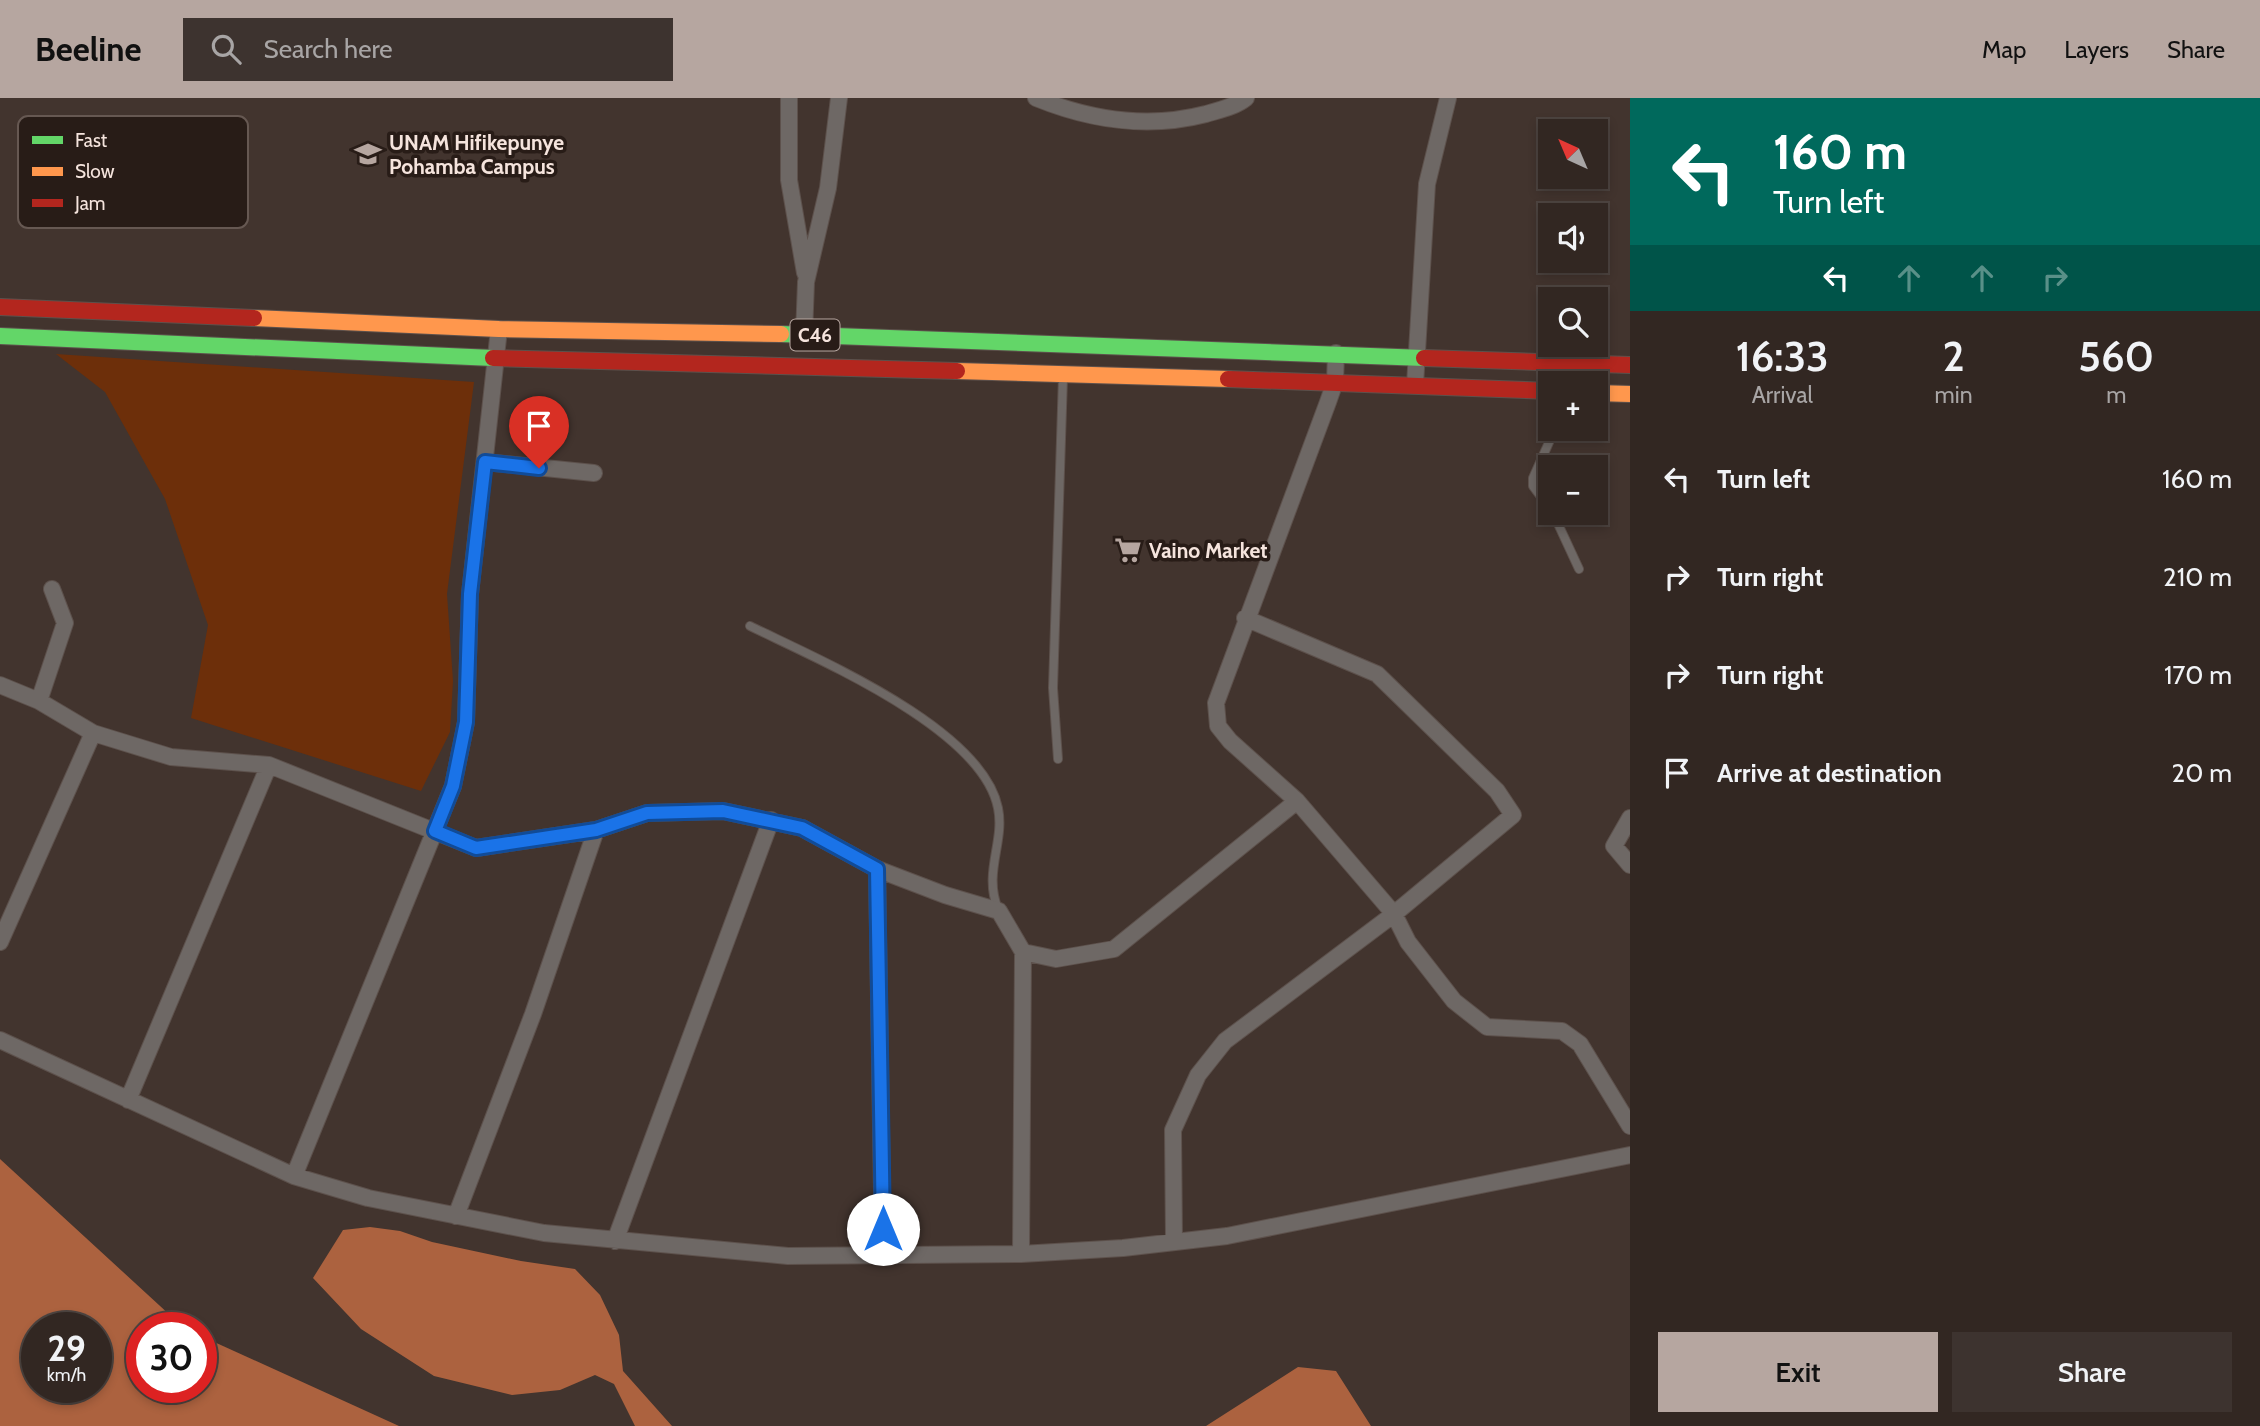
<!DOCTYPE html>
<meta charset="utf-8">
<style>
body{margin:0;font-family:Cabin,sans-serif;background:#3d332f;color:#f1f3f6;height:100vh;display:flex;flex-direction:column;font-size:26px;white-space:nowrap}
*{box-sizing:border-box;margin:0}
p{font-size:23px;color:#a8a5a5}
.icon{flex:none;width:38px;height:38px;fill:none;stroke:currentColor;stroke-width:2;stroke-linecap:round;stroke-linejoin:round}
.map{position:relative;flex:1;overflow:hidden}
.side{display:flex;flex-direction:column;background:#322722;width:630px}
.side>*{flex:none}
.guide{background:#00695c;color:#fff;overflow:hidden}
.needle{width:46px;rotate:316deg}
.fabs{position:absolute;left:1538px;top:21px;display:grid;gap:14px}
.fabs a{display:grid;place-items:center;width:70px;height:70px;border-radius:0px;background:#322722;box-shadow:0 4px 10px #0003,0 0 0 2px #4d4440;font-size:35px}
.speed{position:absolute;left:21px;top:1214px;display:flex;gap:14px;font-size:35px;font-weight:700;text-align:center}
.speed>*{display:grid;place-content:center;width:91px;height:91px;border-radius:50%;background:#322722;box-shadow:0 4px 10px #0003,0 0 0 2px #4d4440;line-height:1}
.speed small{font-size:18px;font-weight:400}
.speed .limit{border:10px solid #d22;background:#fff;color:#111}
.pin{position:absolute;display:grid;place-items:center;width:60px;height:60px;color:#fff;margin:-72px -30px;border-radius:50% 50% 50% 0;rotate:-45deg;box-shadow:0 0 7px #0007}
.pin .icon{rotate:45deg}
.me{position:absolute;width:77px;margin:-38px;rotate:0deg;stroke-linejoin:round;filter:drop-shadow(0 0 5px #0008)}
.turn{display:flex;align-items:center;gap:24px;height:147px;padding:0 28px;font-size:32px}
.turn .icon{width:91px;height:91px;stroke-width:2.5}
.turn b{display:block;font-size:49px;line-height:60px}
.lanes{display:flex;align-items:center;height:66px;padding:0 28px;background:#0003;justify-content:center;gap:35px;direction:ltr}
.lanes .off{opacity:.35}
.eta{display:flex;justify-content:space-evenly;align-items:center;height:119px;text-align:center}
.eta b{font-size:42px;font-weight:600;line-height:49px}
.cta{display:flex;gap:14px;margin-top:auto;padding:14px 28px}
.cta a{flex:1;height:80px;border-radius:0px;background:#b6a6a0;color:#111;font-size:28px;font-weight:600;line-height:80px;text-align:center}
.cta a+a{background:#3d332f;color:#f1f3f6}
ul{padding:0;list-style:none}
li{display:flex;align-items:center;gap:21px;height:98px;padding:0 28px}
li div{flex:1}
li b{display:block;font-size:26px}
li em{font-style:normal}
header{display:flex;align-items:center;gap:42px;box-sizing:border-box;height:98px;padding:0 35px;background:#b6a6a0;color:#111}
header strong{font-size:33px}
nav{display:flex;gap:38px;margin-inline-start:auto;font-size:24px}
.search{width:490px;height:63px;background:#3d332f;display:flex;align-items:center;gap:18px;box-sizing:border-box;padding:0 24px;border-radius:0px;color:#a8a5a5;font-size:26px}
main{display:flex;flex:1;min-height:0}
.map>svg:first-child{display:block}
</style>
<header>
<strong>Beeline</strong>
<div class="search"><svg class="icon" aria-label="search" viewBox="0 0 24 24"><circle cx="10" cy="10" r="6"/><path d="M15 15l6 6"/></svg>Search here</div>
<nav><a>Map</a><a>Layers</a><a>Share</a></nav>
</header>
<main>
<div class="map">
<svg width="1630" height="1328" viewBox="0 0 1630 1328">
<rect width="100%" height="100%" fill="#42342e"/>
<!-- green -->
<path fill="#6d2f0a" d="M 56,256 L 474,284 L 447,496 L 453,583 L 450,634 L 421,693 L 191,620 L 208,527 L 165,401 L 105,294 Z"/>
<!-- water -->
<path fill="#ac623f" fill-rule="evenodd" d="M 0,1061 L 184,1230 L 142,1230 L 142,1290 L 201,1290 L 201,1238 L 399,1328 L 0,1328 ZM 37,1230 L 96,1230 L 96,1290 L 37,1290 Z
M 370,1129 L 400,1133 L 432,1144 L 521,1163 L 575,1171 L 600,1197 L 619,1237 L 623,1273 L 672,1328 L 635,1328 L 614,1286 L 595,1277 L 560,1292 L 512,1297 L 434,1278 L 361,1231 L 313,1180 L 343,1132 Z
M 1298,1269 L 1336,1273 L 1371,1328 L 1206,1328 Z"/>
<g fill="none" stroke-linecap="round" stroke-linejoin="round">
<defs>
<path id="lane" d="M 1550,411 L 1533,388 L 1533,380 L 1555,331
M 1553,415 L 1579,471
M 750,528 C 817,561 982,630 998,710 C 1005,744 983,774 998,811
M 1058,661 L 1053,590 L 1063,279"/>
<path id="street" d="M 789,0 L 789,82 L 805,175
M 1036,0 C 1090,22 1148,31 1206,16 C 1219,12 1235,9 1246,0
M 804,237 L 806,184 L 828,90 L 839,0
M 1336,255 L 1335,284 L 1328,304 L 1216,605 L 1218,628 L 1230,643 L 1297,703 L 1394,816 L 1408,844 L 1454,903 L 1487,929 L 1562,933 L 1580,946 L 1630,1028
M 1415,287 L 1427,86 L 1448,0
M 485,364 L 594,375
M 0,587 L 39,603 L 93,635 L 171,659 L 269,667 L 476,750 L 596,732 L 647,715 L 723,713 L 802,730 L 877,771 L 945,797 L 999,813 L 1023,854 L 1021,1156
M 39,603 L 65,525 L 52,491
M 1630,720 L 1614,748 L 1630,767
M 877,771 L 883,1157
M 0,844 L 93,635
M 1023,854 L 1056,861 L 1114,851 L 1297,703
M 0,942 L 294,1078 L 368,1100 L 544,1135 L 788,1158 L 1021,1156 L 1123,1150 L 1227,1138 L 1630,1057
M 128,1002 L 269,667
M 294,1078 L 453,688 L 466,624 L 470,496 L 499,231
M 456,1118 L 533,916 L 596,732
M 615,1143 L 771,722
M 1174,1144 L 1173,1032 L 1198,977 L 1225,943 L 1394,816 L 1513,717 L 1497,693 L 1377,576 L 1245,520"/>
<path id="fast" d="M 781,236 L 1424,260
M 0,238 L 493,260"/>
<path id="slow" d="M 254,220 L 499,231 L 781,236
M 957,273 L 1228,281
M 1596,295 L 1630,296"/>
<path id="jam" d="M 0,209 L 254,220
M 493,260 L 957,273
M 1424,260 L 1630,267
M 1228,281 L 1550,293"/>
</defs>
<!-- lane casing -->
<use href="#lane" stroke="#5d514c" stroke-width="10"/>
<!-- street casing -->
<use href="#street" stroke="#5d514c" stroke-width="18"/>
<!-- fast casing -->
<use href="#fast" stroke="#5d514c" stroke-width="18"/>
<!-- slow casing -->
<use href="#slow" stroke="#5d514c" stroke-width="18"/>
<!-- jam casing -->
<use href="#jam" stroke="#5d514c" stroke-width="18"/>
<!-- lane -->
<use href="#lane" stroke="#6e6865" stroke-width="8"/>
<!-- street -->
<use href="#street" stroke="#6e6865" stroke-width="16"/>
<!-- fast -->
<use href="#fast" stroke="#63d668" stroke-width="16"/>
<!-- slow -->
<use href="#slow" stroke="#ff974d" stroke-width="16"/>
<!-- jam -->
<use href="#jam" stroke="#b3261e" stroke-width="16"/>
</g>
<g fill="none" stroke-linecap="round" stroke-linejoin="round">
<defs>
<path id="route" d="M 539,370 L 485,364 L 470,496 L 466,624 L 453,688 L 435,733 L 476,750 L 596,732 L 647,715 L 723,713 L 802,730 L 877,771 L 883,1131"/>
</defs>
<!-- route casing -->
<use href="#route" stroke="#114b97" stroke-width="18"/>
<!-- route -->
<use href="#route" stroke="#1a73e8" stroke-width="12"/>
</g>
<!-- icons -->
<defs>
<symbol id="university-bare" viewBox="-9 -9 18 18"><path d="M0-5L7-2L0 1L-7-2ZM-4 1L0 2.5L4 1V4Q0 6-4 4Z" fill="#b6a6a0" stroke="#281c17" stroke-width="2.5" paint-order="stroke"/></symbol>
<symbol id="supermarket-bare" viewBox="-9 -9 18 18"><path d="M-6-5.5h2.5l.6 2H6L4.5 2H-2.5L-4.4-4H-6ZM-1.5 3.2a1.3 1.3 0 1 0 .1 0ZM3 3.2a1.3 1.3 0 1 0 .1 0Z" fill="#b6a6a0" stroke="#281c17" stroke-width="2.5" paint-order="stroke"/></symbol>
</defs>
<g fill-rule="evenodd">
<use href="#university-bare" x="349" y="37" width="38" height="38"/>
<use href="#supermarket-bare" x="1109" y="433" width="38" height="38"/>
</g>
<g text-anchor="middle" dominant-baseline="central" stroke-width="7" stroke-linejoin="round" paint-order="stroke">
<!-- shield labels -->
<rect fill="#281c17" stroke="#b8a8a2" stroke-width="2" x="790.5" y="221.5" width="49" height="31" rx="5"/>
<g font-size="19" font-weight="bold" fill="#f5e4dd">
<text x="815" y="237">C46</text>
</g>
<!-- poi labels -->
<g font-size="21" font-weight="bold" fill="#f5e4dd" stroke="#281c17" text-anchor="start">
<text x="389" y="44">UNAM Hifikepunye<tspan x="389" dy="24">Pohamba Campus</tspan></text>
<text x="1149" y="452">Vaino Market</text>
</g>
</g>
<!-- legend -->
<rect x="18" y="18" width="230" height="112" rx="10" fill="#281c17" stroke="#665852" stroke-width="2"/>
<rect x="32" y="38" width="31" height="8" fill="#63d668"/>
<rect x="32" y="69" width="31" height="9" fill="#ff974d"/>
<rect x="32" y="101" width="31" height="8" fill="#b3261e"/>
<g font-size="19" fill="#f5e4dd">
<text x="75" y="49">Fast</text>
<text x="75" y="80">Slow</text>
<text x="75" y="112">Jam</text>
</g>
</svg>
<div class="fabs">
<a><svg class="needle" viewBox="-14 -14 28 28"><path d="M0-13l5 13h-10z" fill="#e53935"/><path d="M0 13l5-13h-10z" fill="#a8a5a5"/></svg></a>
<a><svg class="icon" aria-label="sound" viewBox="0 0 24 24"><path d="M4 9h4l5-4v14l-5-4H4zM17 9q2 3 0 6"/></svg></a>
<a><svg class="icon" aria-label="search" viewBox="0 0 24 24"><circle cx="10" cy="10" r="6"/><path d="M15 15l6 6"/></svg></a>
<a>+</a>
<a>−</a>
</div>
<div class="speed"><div>29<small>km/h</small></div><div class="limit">30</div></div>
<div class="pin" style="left:539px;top:370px;background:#d93025"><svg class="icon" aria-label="arrive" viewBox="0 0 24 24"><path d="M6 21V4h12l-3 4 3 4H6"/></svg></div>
<svg class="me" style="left:883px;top:1131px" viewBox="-20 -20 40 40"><circle r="19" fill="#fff"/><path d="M0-13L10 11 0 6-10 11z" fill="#1a73e8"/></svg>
</div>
<section class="side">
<div class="guide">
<div class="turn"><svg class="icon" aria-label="left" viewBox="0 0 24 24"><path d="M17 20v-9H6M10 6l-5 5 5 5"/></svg><div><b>160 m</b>Turn left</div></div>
<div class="lanes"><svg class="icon" aria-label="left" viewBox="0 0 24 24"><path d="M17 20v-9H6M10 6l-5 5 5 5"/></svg><svg class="icon off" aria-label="ahead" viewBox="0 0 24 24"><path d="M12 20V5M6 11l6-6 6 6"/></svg><svg class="icon off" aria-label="ahead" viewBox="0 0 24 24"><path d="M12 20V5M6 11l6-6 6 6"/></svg><svg class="icon off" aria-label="right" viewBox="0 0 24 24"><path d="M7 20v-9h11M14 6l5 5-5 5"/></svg></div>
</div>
<div class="eta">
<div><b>16:33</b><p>Arrival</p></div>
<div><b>2</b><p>min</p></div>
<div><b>560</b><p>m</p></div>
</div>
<ul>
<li><svg class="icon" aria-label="left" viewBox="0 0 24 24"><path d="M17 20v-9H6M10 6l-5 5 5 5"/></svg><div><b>Turn left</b></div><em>160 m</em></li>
<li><svg class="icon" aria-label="right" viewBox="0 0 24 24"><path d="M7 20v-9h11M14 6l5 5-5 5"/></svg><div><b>Turn right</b></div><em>210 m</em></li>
<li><svg class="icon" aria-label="right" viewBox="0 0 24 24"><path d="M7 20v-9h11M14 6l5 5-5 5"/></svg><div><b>Turn right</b></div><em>170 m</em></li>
<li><svg class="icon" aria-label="arrive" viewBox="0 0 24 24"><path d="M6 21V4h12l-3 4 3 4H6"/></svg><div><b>Arrive at destination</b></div><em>20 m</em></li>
</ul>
<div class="cta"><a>Exit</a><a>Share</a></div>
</section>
</main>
